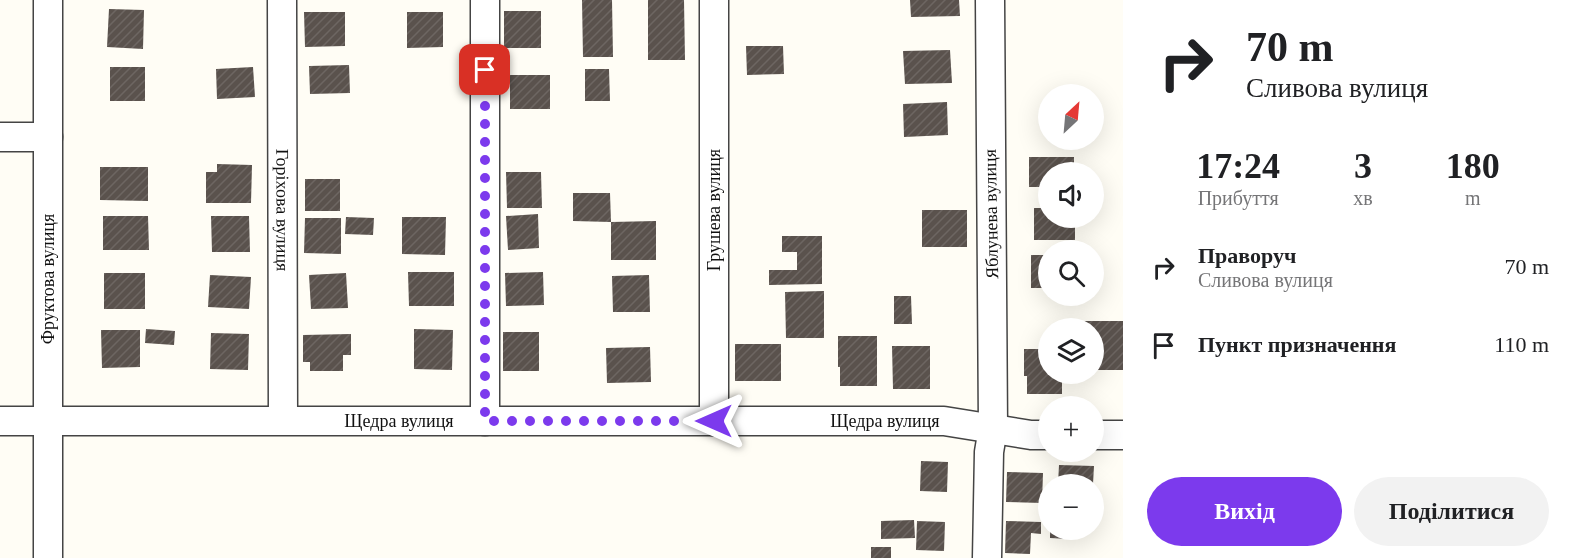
<!DOCTYPE html>
<html lang="uk">
<meta charset="utf-8">
<style>
body{margin:0;font-family:Georgia,serif;background:#f2f2f2;color:#202124;height:100vh;display:flex;flex-direction:column;font-size:22px;white-space:nowrap}
*{box-sizing:border-box;margin:0}
p{font-size:20px;color:#757577}
.icon{flex:none;width:33px;height:33px;fill:none;stroke:currentColor;stroke-width:2;stroke-linecap:round;stroke-linejoin:round}
.map{position:relative;flex:1;overflow:hidden}
.details{display:flex;flex-direction:column;background:#fff;width:450px}
.details>*{flex:none}
.banner{background:#fff;color:#202124;overflow:hidden}
.needle{width:39px;rotate:26deg}
.controls{position:absolute;left:1038px;top:84px;display:grid;gap:12px}
.controls a{display:grid;place-items:center;width:66px;height:66px;border-radius:50%;background:#fff;box-shadow:0 6px 24px #0002;font-size:30px}
.pin{position:absolute;display:grid;place-items:center;width:51px;height:51px;color:#fff;margin:-26px;border-radius:12px;box-shadow:0 3px 9px #0006}
.me{position:absolute;width:66px;margin:-33px;rotate:270deg;stroke-linejoin:round;filter:drop-shadow(0 0 4px #0008)}
.turn{display:flex;align-items:center;gap:21px;height:126px;padding:0 24px;font-size:27px}
.turn .icon{width:78px;height:78px;stroke-width:2.5}
.turn b{display:block;font-size:42px;line-height:51px}
.eta{display:flex;justify-content:space-evenly;align-items:center;height:102px;text-align:center}
.eta b{font-size:36px;font-weight:800;line-height:42px}
.button{display:flex;gap:12px;margin-top:auto;padding:12px 24px}
.button a{flex:1;height:69px;border-radius:36px;background:#7c3aed;color:#fff;font-size:24px;font-weight:800;line-height:69px;text-align:center}
.button a+a{background:#f2f2f2;color:#202124}
ul{padding:0;list-style:none}
li{display:flex;align-items:center;gap:18px;height:78px;padding:0 24px}
li div{flex:1}
li b{display:block;font-size:22px}
li em{font-style:normal}
main{display:flex;flex:1;min-height:0}
.map>svg:first-child{display:block}
</style>
<main>
<div class="map">
<svg width="1123" height="558" viewBox="0 0 1123 558">
<defs>
<pattern id="building-hatch" width="6" height="6" patternUnits="userSpaceOnUse" patternTransform="scale(1.5)"><rect width="6" height="6" fill="#5a524d"/><path d="M-1 1l2-2M0 6l6-6M5 7l2-2" fill="none" stroke="#6d6662"/></pattern>
</defs>
<rect width="100%" height="100%" fill="#fffdf5"/>
<!-- building -->
<path fill="url(#building-hatch)" d="M 582,0 L 612,0 L 613,57 L 583,57 Z
M 648,0 L 684,0 L 685,60 L 648,60 Z
M 910,0 L 959,0 L 960,16 L 911,17 Z
M 109,9 L 144,10 L 143,49 L 107,47 Z
M 504,11 L 541,11 L 541,48 L 504,48 Z
M 304,12 L 345,12 L 345,46 L 305,47 Z
M 407,12 L 443,12 L 443,47 L 407,48 Z
M 746,46 L 783,46 L 784,74 L 747,75 Z
M 950,50 L 952,83 L 905,84 L 903,51 Z
M 349,65 L 350,93 L 310,94 L 309,66 Z
M 110,67 L 145,67 L 145,101 L 110,101 Z
M 253,67 L 255,97 L 217,99 L 216,69 Z
M 585,69 L 609,69 L 610,101 L 585,101 Z
M 510,75 L 550,75 L 550,109 L 510,109 Z
M 947,102 L 948,135 L 904,137 L 903,104 Z
M 1029,157 L 1074,157 L 1074,172 L 1048,172 L 1048,187 L 1029,187 Z
M 217,164 L 252,165 L 251,203 L 206,203 L 206,172 L 217,172 Z
M 100,167 L 148,167 L 148,201 L 100,200 Z
M 506,172 L 541,172 L 542,208 L 507,208 Z
M 305,179 L 340,179 L 340,211 L 305,211 Z
M 573,193 L 610,193 L 611,222 L 573,221 Z
M 1034,208 L 1048,208 L 1048,218 L 1075,218 L 1075,240 L 1034,240 Z
M 922,210 L 967,210 L 967,247 L 922,247 Z
M 538,214 L 539,248 L 508,250 L 506,216 Z
M 103,216 L 148,216 L 149,250 L 103,250 Z
M 211,216 L 249,216 L 250,252 L 212,252 Z
M 346,217 L 374,218 L 373,235 L 345,234 Z
M 402,217 L 446,217 L 445,255 L 402,254 Z
M 305,218 L 341,218 L 341,254 L 304,253 Z
M 656,221 L 656,260 L 611,260 L 611,222 Z
M 782,236 L 822,236 L 822,284 L 769,285 L 769,270 L 797,270 L 797,252 L 782,252 Z
M 1031,255 L 1048,255 L 1048,288 L 1031,288 Z
M 408,272 L 454,272 L 454,306 L 409,306 Z
M 543,272 L 544,305 L 506,306 L 505,273 Z
M 104,273 L 145,273 L 145,309 L 104,309 Z
M 346,273 L 348,308 L 311,309 L 309,275 Z
M 210,275 L 251,277 L 249,309 L 208,307 Z
M 649,275 L 650,312 L 613,312 L 612,276 Z
M 824,291 L 824,338 L 786,338 L 785,292 Z
M 894,296 L 911,296 L 912,324 L 894,324 Z
M 1077,321 L 1123,321 L 1123,370 L 1094,370 L 1094,328 L 1077,328 Z
M 146,329 L 175,331 L 174,345 L 145,343 Z
M 414,329 L 453,330 L 452,370 L 414,369 Z
M 101,330 L 140,330 L 140,367 L 102,368 Z
M 503,332 L 539,332 L 539,371 L 503,371 Z
M 211,333 L 249,334 L 248,370 L 210,369 Z
M 351,334 L 351,355 L 343,355 L 343,371 L 310,371 L 310,362 L 303,362 L 303,335 Z
M 838,336 L 877,336 L 877,386 L 840,386 L 840,367 L 838,367 Z
M 735,344 L 781,344 L 781,381 L 735,381 Z
M 892,346 L 930,346 L 930,389 L 893,389 Z
M 650,347 L 651,382 L 607,383 L 606,348 Z
M 1024,349 L 1048,349 L 1048,374 L 1062,374 L 1062,394 L 1027,394 L 1027,376 L 1024,376 Z
M 921,461 L 948,462 L 947,492 L 920,491 Z
M 1059,465 L 1094,466 L 1093,484 L 1058,484 Z
M 1007,472 L 1043,473 L 1042,503 L 1006,502 Z
M 914,520 L 915,538 L 881,539 L 881,521 Z
M 917,521 L 945,522 L 944,551 L 916,550 Z
M 1006,521 L 1041,522 L 1041,534 L 1031,533 L 1030,554 L 1005,553 Z
M 1050,530 L 1070,530 L 1069,539 L 1050,538 Z
M 871,547 L 891,547 L 891,558 L 871,558 Z"/>
<g fill="none" stroke-linecap="round" stroke-linejoin="round">
<defs>
<g id="minor">
<path d="M 48,0 L 48,558"/>
<path id="s1" d="M 282,0 L 283,420"/>
<path d="M 485,0 L 485,421"/>
<path d="M 714,0 L 714,421"/>
<path d="M 0,137 L 48,137"/>
<path id="s2" d="M 0,421 L 944,421 L 1031,435 L 1048,435"/>
<path d="M 1094,435 L 1123,435"/>
<path d="M 987,558 L 989,452 L 993,428 L 990,0"/>
</g>
</defs>
<!-- minor casing -->
<use href="#minor" stroke="#444" stroke-width="31"/>
<!-- minor -->
<use href="#minor" stroke="#fff" stroke-width="28"/>
</g>
<g fill="none" stroke-linecap="round" stroke-linejoin="round">
<!-- route -->
<path stroke="#7c3aed" stroke-width="10" stroke-dasharray="0 18" d="M 485,70 L 485,421 L 714,421"/>
</g>
<g text-anchor="middle" dominant-baseline="central" stroke-width="6" stroke-linejoin="round" paint-order="stroke">
<!-- street labels -->
<g font-size="18" fill="#111" stroke="#fff">
<text stroke="none"><textPath href="#s1" startOffset="210">Горіхова вулиця</textPath></text>
<text transform="translate(714 210) rotate(-90)">Грушева вулиця</text>
<text transform="translate(991 214) rotate(-91)">Яблунева вулиця</text>
<text transform="translate(48 279) rotate(-90)">Фруктова вулиця</text>
<text stroke="none"><textPath href="#s2" startOffset="399">Щедра вулиця</textPath></text>
<text stroke="none"><textPath href="#s2" startOffset="885">Щедра вулиця</textPath></text>
</g>
</g>
</svg>
<div class="controls">
<a><svg class="needle" viewBox="-14 -14 28 28"><path d="M0-13l5 13h-10z" fill="#e53935"/><path d="M0 13l5-13h-10z" fill="#757577"/></svg></a>
<a><svg class="icon" aria-label="sound" viewBox="0 0 24 24"><path d="M4 9h4l5-4v14l-5-4H4zM17 9q2 3 0 6"/></svg></a>
<a><svg class="icon" aria-label="search" viewBox="0 0 24 24"><circle cx="10" cy="10" r="6"/><path d="M15 15l6 6"/></svg></a>
<a><svg class="icon" aria-label="layers" viewBox="0 0 24 24"><path d="M12 4l9 5-9 5-9-5zM3 14l9 5 9-5"/></svg></a>
<a>+</a>
<a>−</a>
</div>
<div class="pin" style="left:485px;top:70px;background:#d93025"><svg class="icon" aria-label="arrive" viewBox="0 0 24 24"><path d="M6 21V4h12l-3 4 3 4H6"/></svg></div>
<svg class="me" style="left:714px;top:421px" viewBox="-20 -20 40 40"><path d="M0-17L14 15 0 8-14 15z" fill="#7c3aed" stroke="#fff" stroke-width="4"/></svg>
</div>
<section class="details">
<div class="banner">
<div class="turn"><svg class="icon" aria-label="right" viewBox="0 0 24 24"><path d="M7 20v-9h11M14 6l5 5-5 5"/></svg><div><b>70 m</b>Сливова вулиця</div></div>
</div>
<div class="eta">
<div><b>17:24</b><p>Прибуття</p></div>
<div><b>3</b><p>хв</p></div>
<div><b>180</b><p>m</p></div>
</div>
<ul>
<li><svg class="icon" aria-label="right" viewBox="0 0 24 24"><path d="M7 20v-9h11M14 6l5 5-5 5"/></svg><div><b>Праворуч</b><p>Сливова вулиця</p></div><em>70 m</em></li>
<li><svg class="icon" aria-label="arrive" viewBox="0 0 24 24"><path d="M6 21V4h12l-3 4 3 4H6"/></svg><div><b>Пункт призначення</b></div><em>110 m</em></li>
</ul>
<div class="button"><a>Вихід</a><a>Поділитися</a></div>
</section>
</main>
